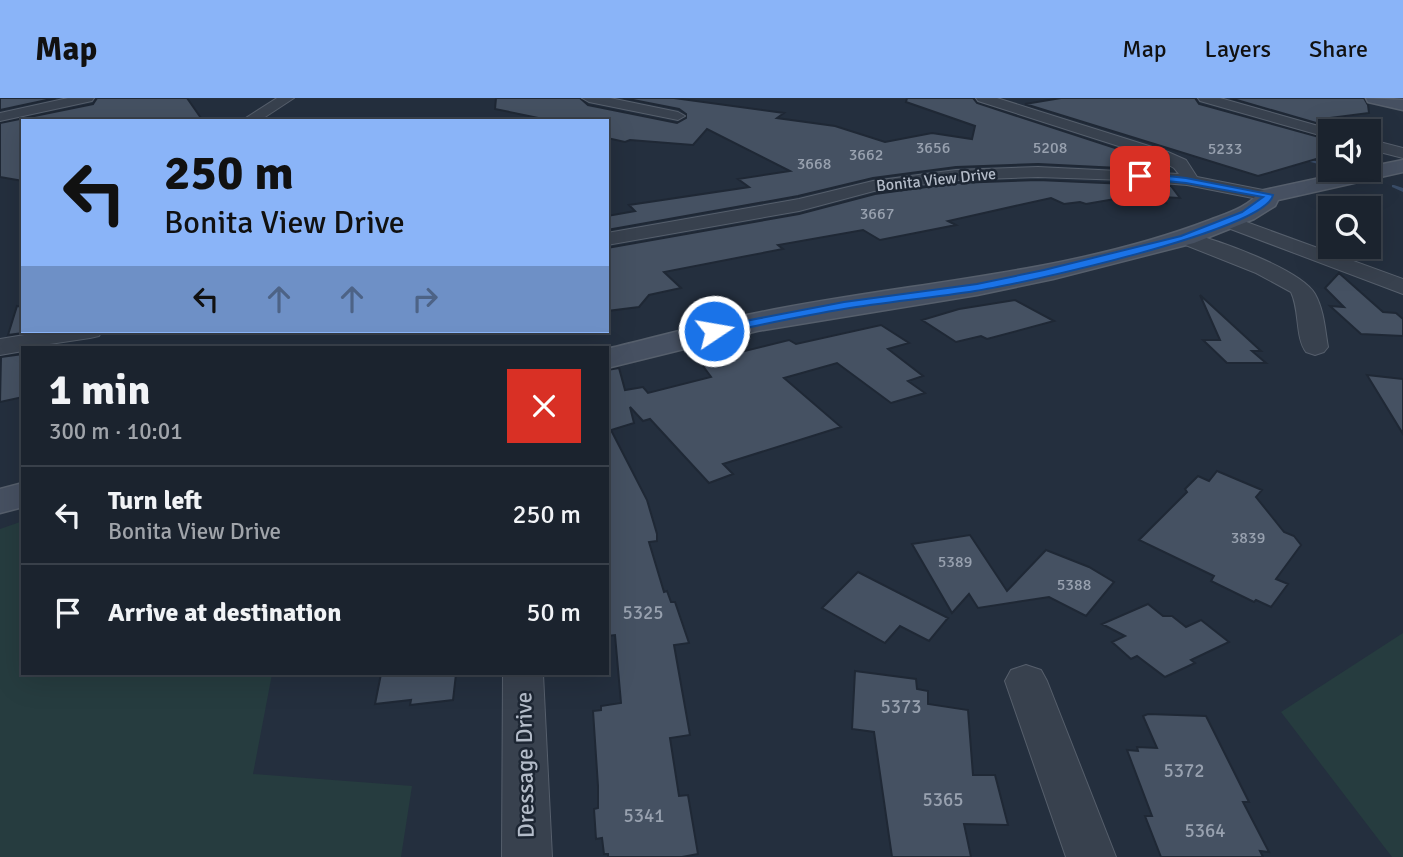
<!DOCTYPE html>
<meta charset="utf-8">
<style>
body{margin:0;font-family:Signika,sans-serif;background:#242b36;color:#f1f3f6;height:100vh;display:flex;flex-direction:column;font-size:26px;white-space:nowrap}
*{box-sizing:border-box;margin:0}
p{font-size:23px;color:#a0a4aa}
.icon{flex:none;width:38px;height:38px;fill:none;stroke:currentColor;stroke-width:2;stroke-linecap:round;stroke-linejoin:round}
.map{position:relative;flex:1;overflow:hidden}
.details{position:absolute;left:21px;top:248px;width:588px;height:329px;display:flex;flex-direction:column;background:#1b232e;border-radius:0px;box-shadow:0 7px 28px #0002,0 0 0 2px #39404a}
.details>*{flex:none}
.banner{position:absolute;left:21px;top:21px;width:588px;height:214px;border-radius:0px;box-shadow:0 7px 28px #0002,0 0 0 2px #39404a;background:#8ab4f8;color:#111;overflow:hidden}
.tools{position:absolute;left:1318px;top:21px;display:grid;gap:14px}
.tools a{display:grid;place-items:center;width:63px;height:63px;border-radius:0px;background:#1b232e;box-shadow:0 7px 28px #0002,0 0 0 2px #39404a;font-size:35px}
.pin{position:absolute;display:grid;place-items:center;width:60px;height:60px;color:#fff;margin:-30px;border-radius:14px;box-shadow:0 4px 10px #0006}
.me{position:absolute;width:77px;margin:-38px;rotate:78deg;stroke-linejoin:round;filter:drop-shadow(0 0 5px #0008)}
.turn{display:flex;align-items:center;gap:24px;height:147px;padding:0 28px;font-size:32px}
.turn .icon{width:91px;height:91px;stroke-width:2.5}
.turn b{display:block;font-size:49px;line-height:60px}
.lanes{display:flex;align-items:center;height:66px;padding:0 28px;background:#0003;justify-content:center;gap:35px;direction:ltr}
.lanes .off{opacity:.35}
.round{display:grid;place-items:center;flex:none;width:74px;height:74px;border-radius:0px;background:#242b36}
.overview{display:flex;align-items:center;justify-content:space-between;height:119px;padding:0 28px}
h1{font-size:42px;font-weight:800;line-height:52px}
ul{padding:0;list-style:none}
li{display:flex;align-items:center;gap:21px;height:98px;padding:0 28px;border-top:2px solid #39404a}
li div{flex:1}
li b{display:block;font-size:26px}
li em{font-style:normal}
header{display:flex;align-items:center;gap:42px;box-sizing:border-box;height:98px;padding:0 35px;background:#8ab4f8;color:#111}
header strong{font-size:33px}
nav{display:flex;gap:38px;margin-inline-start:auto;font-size:24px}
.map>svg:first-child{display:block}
</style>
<header>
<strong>Map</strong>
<nav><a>Map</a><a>Layers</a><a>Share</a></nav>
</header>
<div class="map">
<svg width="1403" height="759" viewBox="0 0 1403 759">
<rect width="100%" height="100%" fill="#242f3e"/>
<!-- green -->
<path fill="#263c3f" d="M 23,423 L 23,576 L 272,576 L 253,676 L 412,688 L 401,759 L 0,759 L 0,431 Z
M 1403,535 L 1403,759 L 1392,759 L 1281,614 Z"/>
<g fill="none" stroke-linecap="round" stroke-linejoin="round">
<!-- stream -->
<path fill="#394c67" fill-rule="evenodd" d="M 1301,59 L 1330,67 L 1330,69 L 1299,61 L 1299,60 Z
M 1394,87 L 1403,90 L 1403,94 L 1392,89 L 1392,87 Z"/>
</g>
<!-- building -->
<path fill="#455162" stroke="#1f2835" stroke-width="2" d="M 0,0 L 56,0 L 0,12 Z
M 97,0 L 187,0 L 203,23 L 23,23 L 23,83 L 0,79 L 0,25 L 93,6 Z
M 496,0 L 580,0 L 588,7 L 677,25 L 686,20 L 686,16 L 679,11 L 623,0 L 674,0 L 784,15 L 777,20 L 835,28 L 885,44 L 932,35 L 972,41 L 975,28 L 906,4 L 907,0 L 973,0 L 977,5 L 1152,62 L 1160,72 L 1038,66 L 956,69 L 873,80 L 798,98 L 607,132 L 607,118 L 635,113 L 629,107 L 749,89 L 738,81 L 790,73 L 707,31 L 693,47 L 630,42 L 625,44 L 607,40 L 607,23 L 562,21 L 553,23 L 495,11 Z
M 1061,0 L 1195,0 L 1199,6 L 1330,42 L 1330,57 L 1258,78 L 1025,6 Z
M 1230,0 L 1364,0 L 1368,7 L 1369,15 L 1329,20 L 1330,29 Z
M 1038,82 L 1171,88 L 1180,100 L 1162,99 L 1166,105 L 1115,101 L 1086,106 L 1080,104 L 1064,106 L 1051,100 L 948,123 L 956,127 L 880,142 L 863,132 L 778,147 L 783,151 L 664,174 L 681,190 L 649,197 L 639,209 L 607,213 L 607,150 L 799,116 L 875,96 L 956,85 Z
M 1339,175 L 1383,214 L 1396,215 L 1403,221 L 1403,238 L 1361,236 L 1330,208 L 1344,209 L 1325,190 Z
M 1200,197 L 1261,253 L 1252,253 L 1266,265 L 1227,265 L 1203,242 L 1220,242 Z
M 1015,202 L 1054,223 L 987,241 L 981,238 L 956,244 L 922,222 L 959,211 Z
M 17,208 L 23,209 L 23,235 L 8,237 Z
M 881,227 L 909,245 L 888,251 L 923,278 L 908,283 L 925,295 L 891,305 L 837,265 L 784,280 L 841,329 L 723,366 L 733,376 L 709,385 L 650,321 L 643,323 L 630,309 L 634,325 L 611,332 L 647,402 L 657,436 L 657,443 L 649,444 L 664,494 L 667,493 L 671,504 L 675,504 L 689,545 L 674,547 L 690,637 L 670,640 L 679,698 L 688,697 L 698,756 L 682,759 L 608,759 L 608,756 L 604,756 L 602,740 L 596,741 L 594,711 L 598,710 L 598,688 L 593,613 L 601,612 L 601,608 L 621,605 L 615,537 L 607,538 L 607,272 L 619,270 L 625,292 L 643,289 L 648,295 L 711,279 L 700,264 L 789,242 L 796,246 Z
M 23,256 L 23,299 L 0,304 L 1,259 Z
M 1367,277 L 1403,281 L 1403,336 Z
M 1217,373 L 1262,392 L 1256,399 L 1284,434 L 1294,438 L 1301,447 L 1276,481 L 1288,486 L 1271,509 L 1256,502 L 1254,504 L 1211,483 L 1214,478 L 1139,442 L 1187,394 L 1185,391 L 1198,378 L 1209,383 Z
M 970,437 L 1007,493 L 1046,452 L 1089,469 L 1114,484 L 1086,518 L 1049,499 L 978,510 L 969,496 L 952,515 L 912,446 Z
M 858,474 L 948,520 L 929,543 L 900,528 L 885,545 L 822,510 Z
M 1148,506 L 1163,518 L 1172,518 L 1186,529 L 1201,522 L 1229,544 L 1191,562 L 1195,565 L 1165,579 L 1137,558 L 1131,561 L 1112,544 L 1125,538 L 1102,526 Z
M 855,573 L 916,581 L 917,591 L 928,593 L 928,606 L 968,612 L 973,677 L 995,677 L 1008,727 L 964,726 L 971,759 L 892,759 L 874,634 L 852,631 Z
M 381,576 L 456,576 L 453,602 L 410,607 L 411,602 L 375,606 Z
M 1148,616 L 1206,618 L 1249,704 L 1243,704 L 1269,754 L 1260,753 L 1263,759 L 1161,759 L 1145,718 L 1152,718 L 1127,652 L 1138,653 L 1137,649 L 1157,650 L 1143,618 Z"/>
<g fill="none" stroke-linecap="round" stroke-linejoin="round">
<defs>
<path id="street" d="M 68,0 L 94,0 L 92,3 L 0,23 L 0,15 Z
M 277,0 L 294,0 L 259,23 L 241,23 Z
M 582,0 L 610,0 L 678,14 L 685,18 L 678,22 L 589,4 Z
M 976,0 L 997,0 L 1168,54 L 1186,62 L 1197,79 L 1268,93 L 1277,98 L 1268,103 L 1187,87 L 1125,82 L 1038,79 L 956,82 L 874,93 L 799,113 L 607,147 L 607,135 L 799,101 L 873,83 L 956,72 L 1038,69 L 1179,76 L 1174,70 L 1156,60 L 978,3 Z
M 1198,0 L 1220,0 L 1336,33 L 1330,33 L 1330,40 L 1200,3 Z
M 1368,41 L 1403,50 L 1403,60 L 1368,51 Z
M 1227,117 L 1403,181 L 1403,196 L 1220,127 L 1217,123 L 1220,119 Z
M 1185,134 C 1215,141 1301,171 1315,196 C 1324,212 1325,232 1328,249 L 1324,254 L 1315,257 L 1306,254 C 1295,239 1300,213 1291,194 L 1256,175 L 1178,144 L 1175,140 L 1178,136 Z
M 49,233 L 102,233 L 99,238 L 90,240 L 23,250 L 23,253 L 0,257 L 0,241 Z
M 1026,567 L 1041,572 L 1047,583 L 1116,759 L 1066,759 L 1005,583 L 1011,572 Z
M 503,576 L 543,576 L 552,759 L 502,759 Z"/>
<path id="secondary" d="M 1366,0 L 1403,2 L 1403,12 L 1368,4 Z
M 1403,62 L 1403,74 L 1278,102 L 1275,108 L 1254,121 L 1194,145 L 1053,181 L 977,197 L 757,233 L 607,270 L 607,251 C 657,239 707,225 757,215 C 908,184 1066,177 1210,122 C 1228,115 1249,109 1260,93 L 1357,72 L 1368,72 L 1368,69 Z
M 23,385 L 23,409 L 0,415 L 0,391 Z"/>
</defs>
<!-- street casing -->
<use href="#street" stroke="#565f6c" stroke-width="2"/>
<!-- secondary casing -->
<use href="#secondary" stroke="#565f6c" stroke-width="3"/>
<!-- street -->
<use href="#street" fill="#38414e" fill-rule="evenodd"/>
<!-- secondary -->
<use href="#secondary" fill="#465061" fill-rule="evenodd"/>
</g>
<!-- route -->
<path fill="#1a73e8" stroke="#114b97" stroke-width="2" d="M 1140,75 L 1186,80 L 1273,97 C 1266,132 1017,187 975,193 C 931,200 887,204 844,211 C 800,218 757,228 714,236 L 707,233 L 714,229 L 844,204 L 977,186 L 1044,172 L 1181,138 L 1242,114 L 1263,99 L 1186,85 L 1137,80 L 1137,76 Z"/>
<g text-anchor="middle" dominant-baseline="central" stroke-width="5" stroke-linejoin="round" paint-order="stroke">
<!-- number labels -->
<g font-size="16" fill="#98a1af">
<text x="933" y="50">3656</text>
<text x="1050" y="50">5208</text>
<text x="1225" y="51">5233</text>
<text x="866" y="57">3662</text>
<text x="814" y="66">3668</text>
<text x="877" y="116">3667</text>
<text x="1248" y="440">3839</text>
<text x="955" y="464">5389</text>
<text x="1074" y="487">5388</text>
</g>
<!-- far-street labels -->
<g font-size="16" fill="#b4bcc9" stroke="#1d2633">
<text transform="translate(936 82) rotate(-6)">Bonita View Drive</text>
</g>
<!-- near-number labels -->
<g font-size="19" fill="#98a1af">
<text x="643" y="515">5325</text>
<text x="901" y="609">5373</text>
<text x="1184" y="673">5372</text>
<text x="943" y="702">5365</text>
<text x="644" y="718">5341</text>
<text x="1205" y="733">5364</text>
</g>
<!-- near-street labels -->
<g font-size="23" fill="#b4bcc9" stroke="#1d2633">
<text transform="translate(525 667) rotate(-91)">Dressage Drive</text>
</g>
</g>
</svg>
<div class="tools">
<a><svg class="icon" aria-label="sound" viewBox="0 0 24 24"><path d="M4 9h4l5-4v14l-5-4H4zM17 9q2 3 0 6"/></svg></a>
<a><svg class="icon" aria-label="search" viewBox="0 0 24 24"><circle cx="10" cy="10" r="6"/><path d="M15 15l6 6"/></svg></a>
</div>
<div class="pin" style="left:1140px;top:78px;background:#d93025"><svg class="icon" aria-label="arrive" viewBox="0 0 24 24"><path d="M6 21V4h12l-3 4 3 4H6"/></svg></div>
<svg class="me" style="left:714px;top:233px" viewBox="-20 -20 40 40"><circle r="17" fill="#1a73e8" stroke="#fff" stroke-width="3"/><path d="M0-11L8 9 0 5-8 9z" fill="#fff"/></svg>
<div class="banner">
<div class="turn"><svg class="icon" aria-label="left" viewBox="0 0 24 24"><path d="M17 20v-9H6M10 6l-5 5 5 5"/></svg><div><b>250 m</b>Bonita View Drive</div></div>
<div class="lanes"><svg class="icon" aria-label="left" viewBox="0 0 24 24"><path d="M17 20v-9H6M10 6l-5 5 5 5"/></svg><svg class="icon off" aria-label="ahead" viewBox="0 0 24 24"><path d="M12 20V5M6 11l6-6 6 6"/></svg><svg class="icon off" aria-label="ahead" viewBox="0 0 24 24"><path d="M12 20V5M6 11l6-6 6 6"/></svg><svg class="icon off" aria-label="right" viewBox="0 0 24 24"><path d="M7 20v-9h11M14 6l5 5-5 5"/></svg></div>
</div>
<section class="details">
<div class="overview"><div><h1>1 min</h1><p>300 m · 10:01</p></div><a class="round" style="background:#d93025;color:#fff"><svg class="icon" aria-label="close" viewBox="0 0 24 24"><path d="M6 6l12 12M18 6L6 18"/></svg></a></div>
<ul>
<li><svg class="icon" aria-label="left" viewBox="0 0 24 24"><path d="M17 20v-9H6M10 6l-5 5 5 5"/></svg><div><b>Turn left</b><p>Bonita View Drive</p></div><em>250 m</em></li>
<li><svg class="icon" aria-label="arrive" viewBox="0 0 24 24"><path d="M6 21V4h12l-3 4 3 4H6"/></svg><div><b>Arrive at destination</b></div><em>50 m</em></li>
</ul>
</section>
</div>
